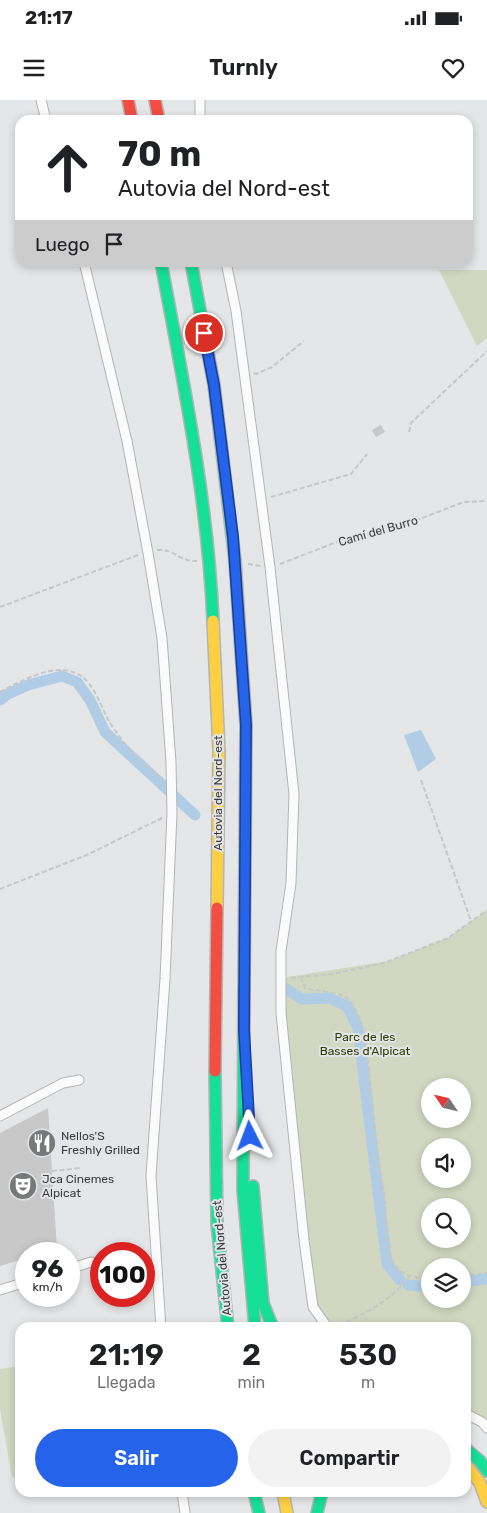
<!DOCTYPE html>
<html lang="es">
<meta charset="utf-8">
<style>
body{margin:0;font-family:Rubik,sans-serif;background:#f2f2f2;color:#202124;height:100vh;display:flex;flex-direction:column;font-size:19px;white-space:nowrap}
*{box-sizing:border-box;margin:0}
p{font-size:16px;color:#757577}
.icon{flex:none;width:28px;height:28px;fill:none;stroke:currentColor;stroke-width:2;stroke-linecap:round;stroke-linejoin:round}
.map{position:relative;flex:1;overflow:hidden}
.side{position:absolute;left:15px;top:1222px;width:456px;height:175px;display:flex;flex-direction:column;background:#fff;border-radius:15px;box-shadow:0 2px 8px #0003}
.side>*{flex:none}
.banner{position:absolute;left:15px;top:15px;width:458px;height:152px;border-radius:15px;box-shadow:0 2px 8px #0003;background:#fff;color:#202124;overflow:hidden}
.needle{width:32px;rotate:305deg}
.tools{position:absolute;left:421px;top:978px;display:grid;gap:10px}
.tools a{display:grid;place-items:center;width:50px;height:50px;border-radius:50%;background:#fff;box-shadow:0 2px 8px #0003;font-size:25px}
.speed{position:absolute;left:15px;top:1142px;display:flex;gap:10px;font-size:25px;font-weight:700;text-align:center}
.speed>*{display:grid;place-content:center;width:65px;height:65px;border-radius:50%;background:#fff;box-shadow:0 2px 8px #0003;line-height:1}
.speed small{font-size:12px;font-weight:400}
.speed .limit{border:8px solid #d22;background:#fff;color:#111}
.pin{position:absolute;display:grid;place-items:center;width:42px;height:42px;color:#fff;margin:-21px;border:2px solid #fff;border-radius:50%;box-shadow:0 1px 5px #0007}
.me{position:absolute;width:55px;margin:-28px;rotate:357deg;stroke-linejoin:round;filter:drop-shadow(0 0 4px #0008)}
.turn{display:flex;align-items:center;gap:18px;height:105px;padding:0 20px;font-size:22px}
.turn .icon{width:65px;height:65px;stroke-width:2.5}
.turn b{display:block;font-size:35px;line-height:42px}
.then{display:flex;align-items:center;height:48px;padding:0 20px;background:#0003;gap:10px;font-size:19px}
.eta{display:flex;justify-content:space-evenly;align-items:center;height:85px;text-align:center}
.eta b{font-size:30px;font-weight:600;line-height:35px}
.primary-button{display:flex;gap:10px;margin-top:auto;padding:10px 20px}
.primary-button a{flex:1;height:58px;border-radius:30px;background:#2563eb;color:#fff;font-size:20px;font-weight:600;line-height:58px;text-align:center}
.primary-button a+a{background:#f2f2f2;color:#202124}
.status{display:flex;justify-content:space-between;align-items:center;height:35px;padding:0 25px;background:#fff;direction:ltr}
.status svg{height:14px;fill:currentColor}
header{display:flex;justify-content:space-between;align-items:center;height:65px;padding:0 20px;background:#fff;font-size:22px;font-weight:600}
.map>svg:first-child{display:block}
</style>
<div class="status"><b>21:17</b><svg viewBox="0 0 49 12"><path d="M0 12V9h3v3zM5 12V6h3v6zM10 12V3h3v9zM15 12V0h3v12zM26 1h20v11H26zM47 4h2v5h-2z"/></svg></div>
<header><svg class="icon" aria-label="menu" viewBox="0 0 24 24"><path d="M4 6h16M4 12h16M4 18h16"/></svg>Turnly<svg class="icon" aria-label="heart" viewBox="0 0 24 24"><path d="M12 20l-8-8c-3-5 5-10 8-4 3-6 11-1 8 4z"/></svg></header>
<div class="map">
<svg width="487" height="1413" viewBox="0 0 487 1413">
<rect width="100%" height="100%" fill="#e5e6e7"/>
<!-- green -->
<path fill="#d1d7c0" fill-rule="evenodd" d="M 439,170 L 487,170 L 487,238 L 477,246 Z
M 487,810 L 487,1328 L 466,1314 L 466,1228 L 328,1227 L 313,1207 L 281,878 L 389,861 L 448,838 ZM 430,986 L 462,986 L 462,1019 L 430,1019 ZM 430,1046 L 462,1046 L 462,1079 L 430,1079 ZM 430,1106 L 462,1106 L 462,1139 L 430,1139 ZM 430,1166 L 462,1166 L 462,1199 L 430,1199 Z
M 20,1266 L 20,1376 L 12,1377 L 0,1309 L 0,1269 Z"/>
<!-- water -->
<path fill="#b1cde6" d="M 421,630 L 436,659 L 418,672 L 404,635 Z"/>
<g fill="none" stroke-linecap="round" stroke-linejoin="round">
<!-- canal -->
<path stroke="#b1cde6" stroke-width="11" d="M 0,600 L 8,594 L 28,585 L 62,576 L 77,582 L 90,600 L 105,632 L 195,715
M 286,889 L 302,899 L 329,898 L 347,906 L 358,928 L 387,1164 L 400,1180
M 462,1182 L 487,1179
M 408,1185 L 430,1187"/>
</g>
<!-- building -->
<path fill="#c8c8c9" d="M 381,325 L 385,332 L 376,337 L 372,330 Z
M 48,1008 L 57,1149 L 41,1154 L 26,1154 L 26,1158 L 0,1166 L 0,1033 Z"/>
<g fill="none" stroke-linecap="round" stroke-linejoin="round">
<defs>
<path id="street" d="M 41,0 L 46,20
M 200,20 L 200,0
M 84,162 L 127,341 L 148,453 L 162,538 L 171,662 L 172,713 L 165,879 L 151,1076 L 161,1228
M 226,162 L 236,211 L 270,467 L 294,694 L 291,783 L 281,851 L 281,913 L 304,1140 L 313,1207 L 328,1228
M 0,1016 L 63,983 L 79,980
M 69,1169 L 91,1162
M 0,1190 L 26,1182
M 466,1314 L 482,1322 L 487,1328
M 182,1392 L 185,1413"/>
<path id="fast" d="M 161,162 C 183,281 208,400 213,521
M 191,162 L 214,285 L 235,461
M 244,885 L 243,1090 L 255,1228
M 215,971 L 217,1124 L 228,1228
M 253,1086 L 263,1203 L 273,1228
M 466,1349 L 480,1361 L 487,1371
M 254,1392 L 259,1413
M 317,1413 L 322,1392"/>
<path id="slow" d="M 235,461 L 246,625 L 244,885
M 213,521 L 219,651 L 217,808
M 466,1365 L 480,1383 L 487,1402
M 283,1392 L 287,1413"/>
<path id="jam" d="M 128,0 L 132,20
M 155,0 L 159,20
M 215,971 L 217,808"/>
</defs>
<!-- street casing -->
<use href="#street" stroke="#b3b4b5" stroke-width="11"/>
<!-- fast casing -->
<use href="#fast" stroke="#b3b4b5" stroke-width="14"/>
<!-- slow casing -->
<use href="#slow" stroke="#b3b4b5" stroke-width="14"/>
<!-- jam casing -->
<use href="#jam" stroke="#b3b4b5" stroke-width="14"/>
<!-- path -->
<path stroke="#c6c7c7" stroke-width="2" stroke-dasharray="5 2.5" stroke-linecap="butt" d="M 254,273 L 256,274 L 272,267 L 304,241
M 409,332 L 411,323 L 487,251
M 271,397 L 351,374 L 367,354
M 157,450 C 176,449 179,462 197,461
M 248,464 L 261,466
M 280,464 L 342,440 L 393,429 L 464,402 L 487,401
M 0,507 L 138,455
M 0,592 C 19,582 51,564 73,572 C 94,579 100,606 110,623 C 122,641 144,669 163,679
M 421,680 L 471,821
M 0,789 L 89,754 L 162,718
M 301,877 L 305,888 C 316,891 341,892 348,899 C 365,917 366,949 369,971 C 373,1004 374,1037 379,1070 C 381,1079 384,1089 385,1099 C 386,1118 384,1155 398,1169 C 407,1177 419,1178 430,1178
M 291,878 L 332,874 L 384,863 L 448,838 L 487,810
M 52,1071 L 80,1068
M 462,1176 L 487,1173
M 342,1228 C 349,1218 359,1217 368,1211 C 384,1202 400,1190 410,1175"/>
<!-- street -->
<use href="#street" stroke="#fbfbfb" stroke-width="9"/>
<!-- fast -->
<use href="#fast" stroke="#16e098" stroke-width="11"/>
<!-- slow -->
<use href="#slow" stroke="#ffcf43" stroke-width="11"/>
<!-- jam -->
<use href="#jam" stroke="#f24e42" stroke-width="11"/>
</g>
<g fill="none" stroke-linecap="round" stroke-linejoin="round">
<defs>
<path id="route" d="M 204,233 L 214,285 L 233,437 L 246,625 L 244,930 L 250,1036"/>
</defs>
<!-- route casing -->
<use href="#route" stroke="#184099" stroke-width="12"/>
<!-- route -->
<use href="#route" stroke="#2563eb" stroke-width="9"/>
</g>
<!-- icons -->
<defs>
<symbol id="restaurant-disc" viewBox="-11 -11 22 22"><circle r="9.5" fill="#777878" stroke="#e4e5e8"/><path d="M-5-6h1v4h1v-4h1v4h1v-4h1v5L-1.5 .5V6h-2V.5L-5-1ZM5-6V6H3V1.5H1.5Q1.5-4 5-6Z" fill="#fff"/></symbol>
<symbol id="theatre-disc" viewBox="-11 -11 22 22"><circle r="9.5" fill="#777878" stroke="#e4e5e8"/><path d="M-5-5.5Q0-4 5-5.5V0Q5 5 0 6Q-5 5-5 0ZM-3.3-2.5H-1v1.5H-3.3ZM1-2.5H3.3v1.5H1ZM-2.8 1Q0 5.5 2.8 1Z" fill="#fff"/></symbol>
</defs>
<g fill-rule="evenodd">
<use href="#restaurant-disc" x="26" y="1027" width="32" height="32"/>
<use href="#theatre-disc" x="7" y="1070" width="32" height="32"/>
</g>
<g text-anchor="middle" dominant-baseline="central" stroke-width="4" stroke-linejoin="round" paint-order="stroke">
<!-- street labels -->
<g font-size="12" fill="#3c3c3d" stroke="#e4e5e8">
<text transform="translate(378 431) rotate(-16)">Camí del Burro</text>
<text transform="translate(218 693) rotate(-90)">Autovia del Nord-est</text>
<text transform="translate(222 1158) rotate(-95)">Autovia del Nord-est</text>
</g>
<!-- park labels -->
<g font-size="12" fill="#303800" stroke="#e4e5e8">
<text x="365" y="937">Parc de les<tspan x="365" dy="14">Basses d'Alpicat</tspan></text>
</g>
<!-- poi labels -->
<g font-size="12" fill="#3c3c3d" stroke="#e4e5e8" text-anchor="start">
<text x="61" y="1036">Nellos'S<tspan x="61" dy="14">Freshly Grilled</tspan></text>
<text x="42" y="1079">Jca Cinemes<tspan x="42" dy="14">Alpicat</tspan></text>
</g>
</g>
</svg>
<div class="tools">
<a><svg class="needle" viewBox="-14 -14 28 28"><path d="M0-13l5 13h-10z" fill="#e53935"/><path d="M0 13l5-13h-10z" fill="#757577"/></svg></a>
<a><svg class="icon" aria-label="sound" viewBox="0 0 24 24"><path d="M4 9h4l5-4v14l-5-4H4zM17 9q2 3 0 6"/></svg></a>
<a><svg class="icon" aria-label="search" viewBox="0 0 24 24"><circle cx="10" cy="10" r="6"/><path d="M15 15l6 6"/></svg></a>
<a><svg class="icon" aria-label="layers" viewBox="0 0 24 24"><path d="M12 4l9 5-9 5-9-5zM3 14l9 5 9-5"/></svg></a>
</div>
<div class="speed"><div>96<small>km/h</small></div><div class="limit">100</div></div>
<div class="pin" style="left:204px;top:233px;background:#d93025"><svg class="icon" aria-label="arrive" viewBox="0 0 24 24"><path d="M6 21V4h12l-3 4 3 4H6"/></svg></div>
<svg class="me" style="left:250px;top:1036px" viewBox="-20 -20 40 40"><path d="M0-17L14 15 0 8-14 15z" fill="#2563eb" stroke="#fff" stroke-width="4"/></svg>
<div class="banner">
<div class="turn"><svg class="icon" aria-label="ahead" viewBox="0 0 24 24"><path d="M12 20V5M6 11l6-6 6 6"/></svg><div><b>70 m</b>Autovia del Nord-est</div></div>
<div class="then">Luego<svg class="icon" aria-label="arrive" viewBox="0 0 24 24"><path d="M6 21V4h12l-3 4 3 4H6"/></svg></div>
</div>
<section class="side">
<div class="eta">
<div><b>21:19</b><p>Llegada</p></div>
<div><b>2</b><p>min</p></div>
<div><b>530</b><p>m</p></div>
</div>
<div class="primary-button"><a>Salir</a><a>Compartir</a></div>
</section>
</div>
